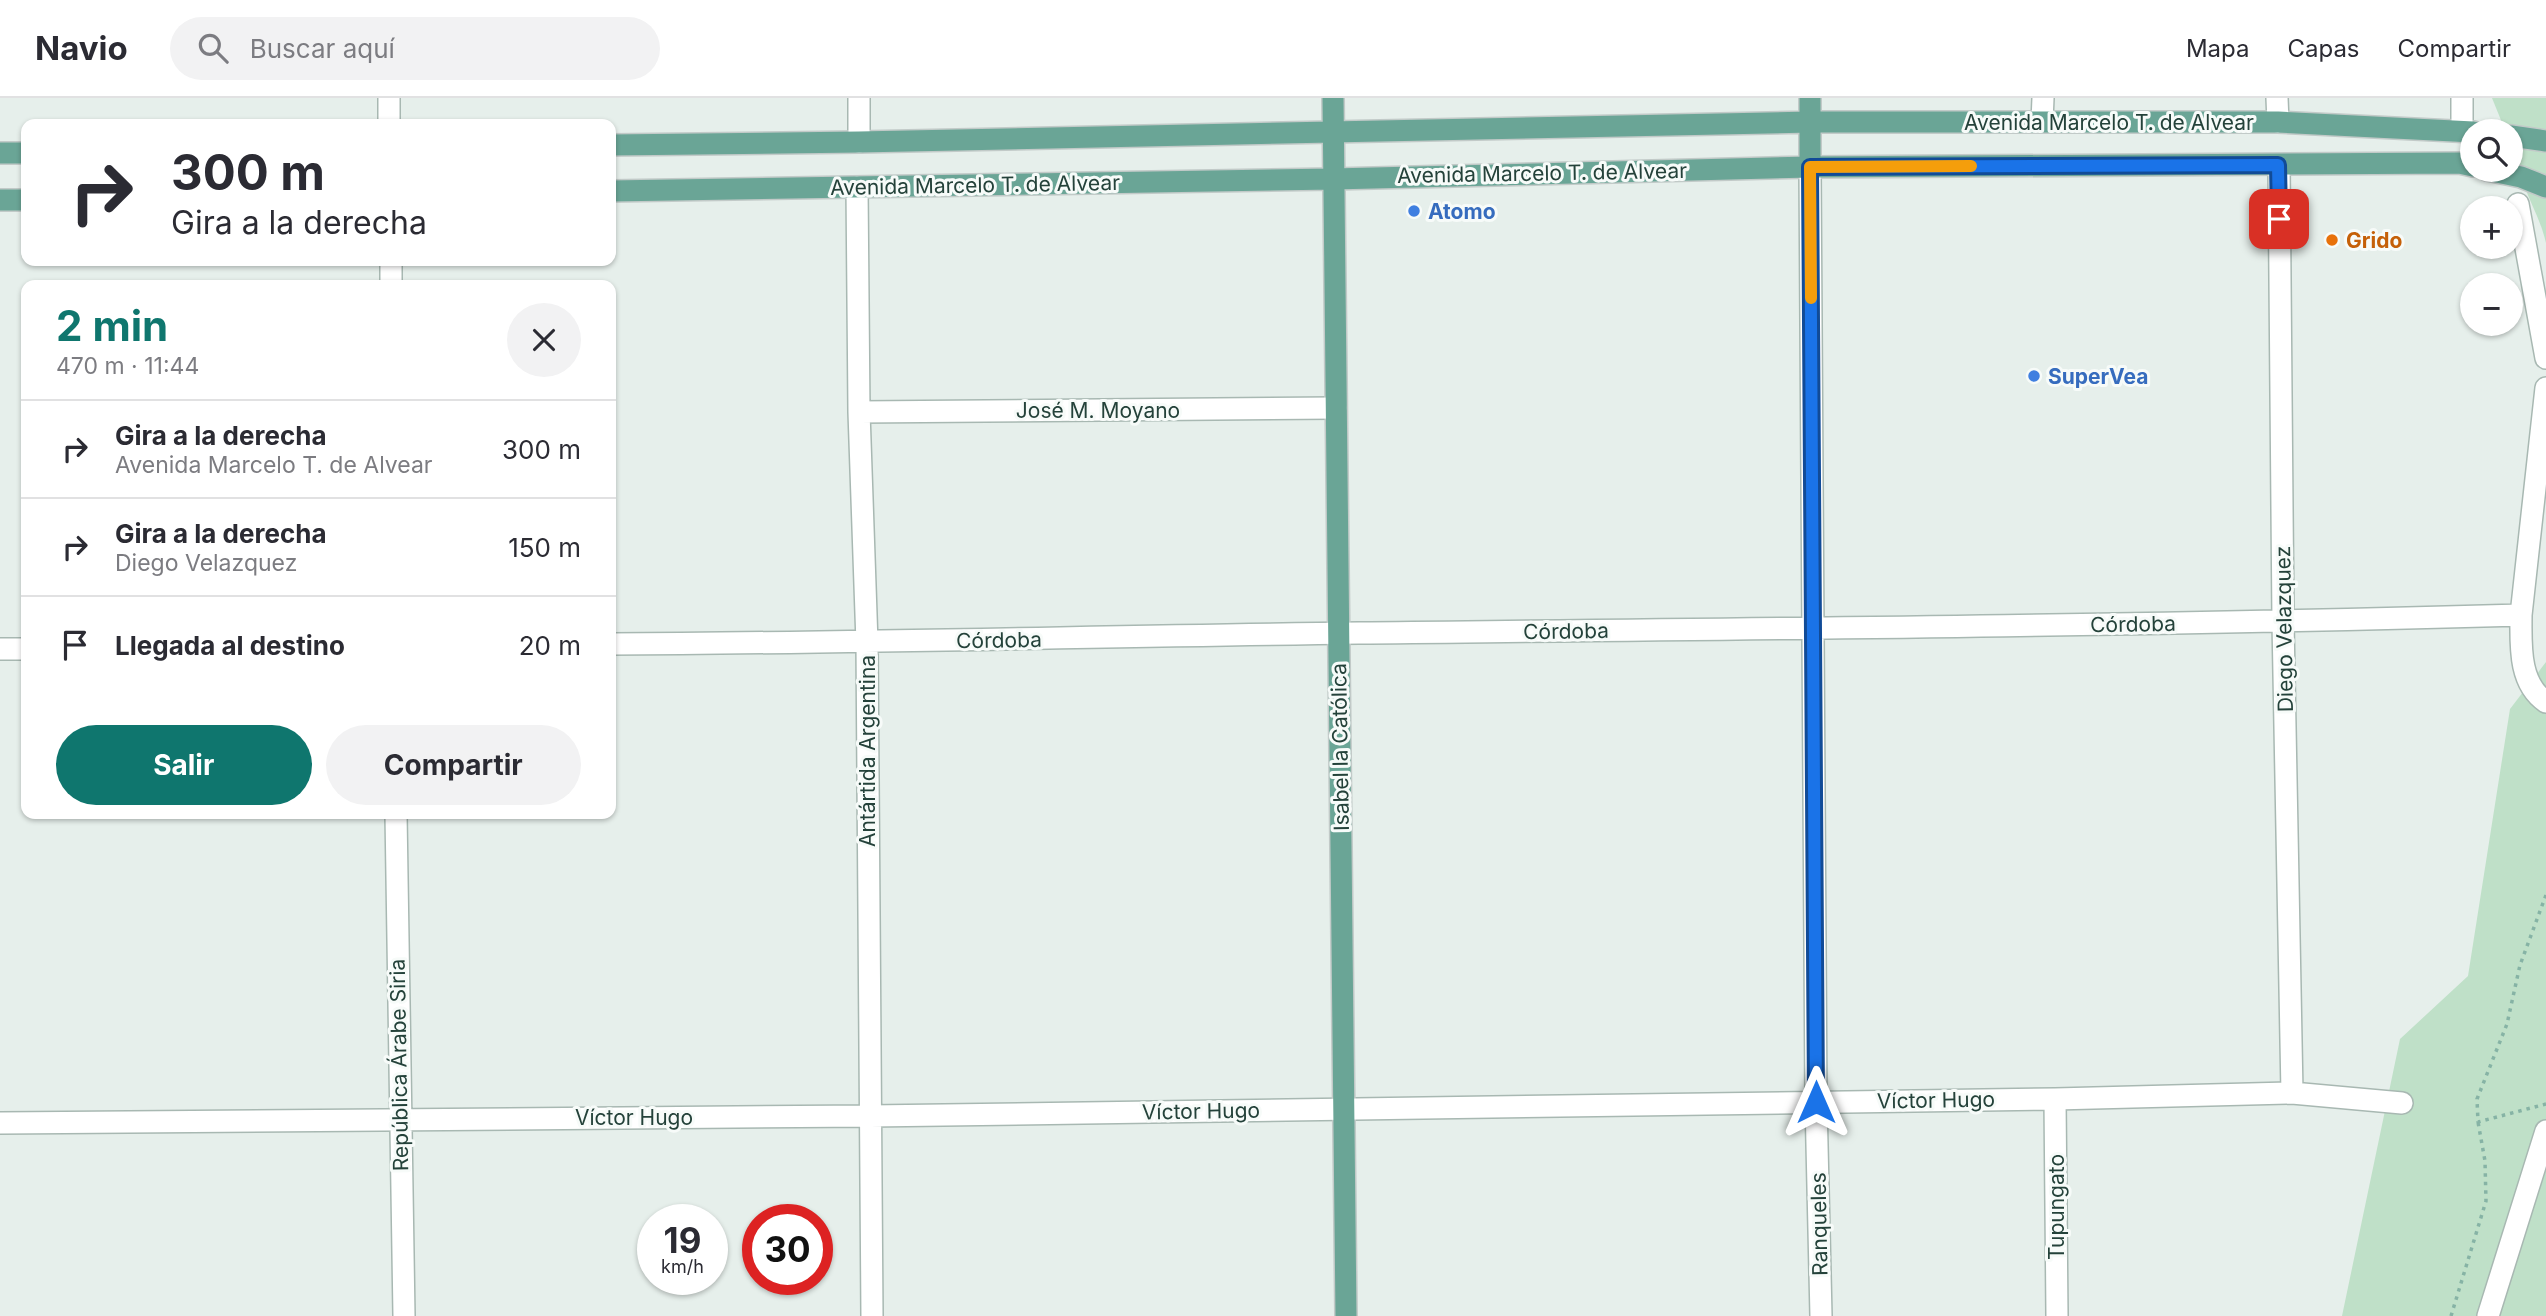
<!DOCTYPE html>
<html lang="es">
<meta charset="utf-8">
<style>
body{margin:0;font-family:Inter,sans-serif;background:#f2f2f3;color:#2b2b33;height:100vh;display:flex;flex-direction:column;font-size:26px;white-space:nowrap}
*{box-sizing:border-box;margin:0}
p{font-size:23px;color:#7c7c81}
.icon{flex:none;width:38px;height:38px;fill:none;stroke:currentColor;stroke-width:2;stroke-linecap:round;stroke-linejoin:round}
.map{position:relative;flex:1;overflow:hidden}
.drawer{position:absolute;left:21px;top:182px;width:595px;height:539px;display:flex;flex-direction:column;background:#fff;border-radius:14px;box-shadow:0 2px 5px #0004}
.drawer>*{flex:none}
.top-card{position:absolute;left:21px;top:21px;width:595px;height:147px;border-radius:14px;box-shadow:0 2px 5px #0004;background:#fff;color:#2b2b33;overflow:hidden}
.fabs{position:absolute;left:2460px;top:21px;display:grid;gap:14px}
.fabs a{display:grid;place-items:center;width:63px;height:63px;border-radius:50%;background:#fff;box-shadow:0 2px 5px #0004;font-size:35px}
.speed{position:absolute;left:637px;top:1106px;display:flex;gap:14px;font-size:35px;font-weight:700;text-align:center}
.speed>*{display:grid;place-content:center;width:91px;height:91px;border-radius:50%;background:#fff;box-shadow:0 2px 5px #0004;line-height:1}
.speed small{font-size:18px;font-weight:400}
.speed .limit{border:10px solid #d22;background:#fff;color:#111}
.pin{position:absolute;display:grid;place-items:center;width:60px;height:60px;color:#fff;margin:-30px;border-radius:14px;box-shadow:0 4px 10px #0006}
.me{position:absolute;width:77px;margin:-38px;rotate:0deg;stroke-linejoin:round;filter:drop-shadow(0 0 5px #0008)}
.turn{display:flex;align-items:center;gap:24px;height:147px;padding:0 35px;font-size:32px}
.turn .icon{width:91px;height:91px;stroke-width:2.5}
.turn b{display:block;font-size:49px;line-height:60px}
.round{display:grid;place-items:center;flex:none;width:74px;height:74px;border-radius:37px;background:#f2f2f3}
.head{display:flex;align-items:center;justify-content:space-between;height:119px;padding:0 35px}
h1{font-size:42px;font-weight:700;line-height:52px;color:#0f766e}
.action{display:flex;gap:14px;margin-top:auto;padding:14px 35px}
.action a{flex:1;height:80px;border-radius:42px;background:#0f766e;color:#fff;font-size:28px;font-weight:700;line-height:80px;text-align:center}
.action a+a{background:#f2f2f3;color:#2b2b33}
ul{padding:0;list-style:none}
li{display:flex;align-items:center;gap:21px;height:98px;padding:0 35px;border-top:2px solid #e1e1e2}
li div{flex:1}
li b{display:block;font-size:26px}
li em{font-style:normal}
header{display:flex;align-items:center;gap:42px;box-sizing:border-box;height:98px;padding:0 35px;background:#fff;border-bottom:2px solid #e1e1e2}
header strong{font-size:33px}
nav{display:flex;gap:38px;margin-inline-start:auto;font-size:24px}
.search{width:490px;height:63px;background:#f2f2f3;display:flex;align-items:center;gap:18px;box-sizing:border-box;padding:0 24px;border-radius:38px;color:#7c7c81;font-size:26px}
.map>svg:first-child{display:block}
</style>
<header>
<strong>Navio</strong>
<div class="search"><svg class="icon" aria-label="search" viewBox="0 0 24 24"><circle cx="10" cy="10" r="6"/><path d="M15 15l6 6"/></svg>Buscar aquí</div>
<nav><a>Mapa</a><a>Capas</a><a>Compartir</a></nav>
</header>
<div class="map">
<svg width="2546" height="1218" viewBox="0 0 2546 1218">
<rect width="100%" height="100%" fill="#e6efeb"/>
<!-- green -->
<path fill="#bfe0c8" d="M 2492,0 L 2546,0 L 2546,145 C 2540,119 2528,102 2521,78 C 2512,52 2503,26 2492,0 Z
M 2546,564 L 2546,1218 L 2342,1218 L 2400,941 L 2468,878 L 2510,611 Z"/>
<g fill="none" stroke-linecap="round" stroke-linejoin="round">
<defs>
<path id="minor" d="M 389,0 L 389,26
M 859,0 L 859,44
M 2277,0 L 2278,24
M 2462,0 L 2462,32
M 2042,23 L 2043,0
M 2279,67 L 2283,524 L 2292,995
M 1810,69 L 1816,1004 L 1821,1218
M 857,89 L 859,314 L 867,545 L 872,1218
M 2518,106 L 2546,260
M 391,163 L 391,187
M 2546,290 L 2521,517 C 2521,546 2518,585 2546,604
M 859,314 L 1336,310
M 611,546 C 860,545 1110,538 1359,535 C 1747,531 2134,528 2521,517
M 0,551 L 26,551
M 396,716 L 404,1218
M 2055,1001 L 2057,1218
M 0,1025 L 870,1018 L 2055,1001 L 2292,995 L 2402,1005
M 2488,1218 L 2546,1033"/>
<path id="major" d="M 1333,0 L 1346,1218
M 1810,0 L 1810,69
M 2511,38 L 2546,43
M 611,47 L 859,44 L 1810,24 L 2278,24 L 2473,34
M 0,55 L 26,55
M 2487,72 L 2521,79 L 2546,89
M 611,93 L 1333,81 L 1810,69 L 2459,65 L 2473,68
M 0,102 L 26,102"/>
</defs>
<!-- minor casing -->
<use href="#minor" stroke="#a8b8b2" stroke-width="24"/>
<!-- major casing -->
<use href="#major" stroke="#c2cac8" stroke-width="24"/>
<!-- path -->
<path stroke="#86b3a5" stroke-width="3.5" stroke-dasharray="3.5 5" stroke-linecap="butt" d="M 2546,797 L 2520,867 L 2507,926 L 2477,1001 L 2478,1024 L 2546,1006
M 2451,1218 L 2486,1103 L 2485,1063 L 2478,1024"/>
<!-- minor -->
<use href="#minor" stroke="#fff" stroke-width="21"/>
<!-- major -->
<use href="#major" stroke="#6aa596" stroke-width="21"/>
</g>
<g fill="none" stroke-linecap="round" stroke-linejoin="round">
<defs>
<path id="route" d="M 1816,1004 L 1810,69 L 2278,67 L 2279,121"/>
</defs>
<!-- route casing -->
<use href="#route" stroke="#114b97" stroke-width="18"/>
<!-- route -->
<use href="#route" stroke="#1a73e8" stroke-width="12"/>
<!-- slow -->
<path stroke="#f59e0b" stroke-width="12" d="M 1811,200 L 1810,69 L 1971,68"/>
</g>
<!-- markers -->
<g fill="#3f7fe0" stroke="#f7fbf9" stroke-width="2.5">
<circle cx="1414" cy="113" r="7"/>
<circle cx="2034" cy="278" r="7"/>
</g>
<circle fill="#e8710a" stroke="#f7fbf9" stroke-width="2.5" cx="2332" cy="142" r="7"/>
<g text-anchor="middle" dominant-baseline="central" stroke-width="6" stroke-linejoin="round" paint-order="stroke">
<!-- street labels -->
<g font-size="21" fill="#24423a" stroke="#f7fbf9">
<text x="2109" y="24">Avenida Marcelo T. de Alvear</text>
<text transform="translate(1542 75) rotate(-1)">Avenida Marcelo T. de Alvear</text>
<text transform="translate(975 87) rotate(-1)">Avenida Marcelo T. de Alvear</text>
<text x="1098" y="312">José M. Moyano</text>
<text transform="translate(2133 526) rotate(-1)">Córdoba</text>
<text transform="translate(2284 531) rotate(-91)">Diego Velazquez</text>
<text transform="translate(1566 533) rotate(-1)">Córdoba</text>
<text transform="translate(999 542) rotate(-1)">Córdoba</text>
<text transform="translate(1340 649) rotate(-91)">Isabel la Católica</text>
<text transform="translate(867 653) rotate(-90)">Antártida Argentina</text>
<text transform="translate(399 967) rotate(-91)">República Árabe Siria</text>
<text transform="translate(1936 1002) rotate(-1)">Víctor Hugo</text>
<text transform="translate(1201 1013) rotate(-1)">Víctor Hugo</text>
<text x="634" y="1019">Víctor Hugo</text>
<text transform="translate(2056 1109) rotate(-90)">Tupungato</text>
<text transform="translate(1819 1126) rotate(-91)">Ranqueles</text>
</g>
<!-- shop labels -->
<g font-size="21" font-weight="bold" fill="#366cbe" stroke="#f7fbf9" text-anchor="start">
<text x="1428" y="113">Atomo</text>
<text x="2048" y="278">SuperVea</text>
</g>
<!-- food labels -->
<g font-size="21" font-weight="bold" fill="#c56008" stroke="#f7fbf9" text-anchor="start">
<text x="2346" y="142">Grido</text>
</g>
</g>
</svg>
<div class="fabs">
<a><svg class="icon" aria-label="search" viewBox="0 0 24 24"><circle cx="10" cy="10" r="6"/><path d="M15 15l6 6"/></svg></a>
<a>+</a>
<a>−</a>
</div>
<div class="speed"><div>19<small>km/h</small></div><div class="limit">30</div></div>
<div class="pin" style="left:2279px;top:121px;background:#d93025"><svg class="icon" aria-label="arrive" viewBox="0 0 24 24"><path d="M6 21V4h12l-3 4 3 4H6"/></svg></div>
<svg class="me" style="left:1816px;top:1004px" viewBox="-20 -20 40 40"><path d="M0-17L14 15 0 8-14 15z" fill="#1a73e8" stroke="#fff" stroke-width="4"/></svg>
<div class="top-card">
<div class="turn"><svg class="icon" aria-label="right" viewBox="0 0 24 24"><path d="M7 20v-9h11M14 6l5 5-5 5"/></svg><div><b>300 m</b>Gira a la derecha</div></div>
</div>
<section class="drawer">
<div class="head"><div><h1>2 min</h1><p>470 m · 11:44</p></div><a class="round"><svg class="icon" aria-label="close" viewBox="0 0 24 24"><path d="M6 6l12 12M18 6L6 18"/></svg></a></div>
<ul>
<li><svg class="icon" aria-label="right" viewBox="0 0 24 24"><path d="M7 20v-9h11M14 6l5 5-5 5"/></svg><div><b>Gira a la derecha</b><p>Avenida Marcelo T. de Alvear</p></div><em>300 m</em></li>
<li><svg class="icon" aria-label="right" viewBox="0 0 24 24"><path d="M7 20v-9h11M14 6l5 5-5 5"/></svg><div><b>Gira a la derecha</b><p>Diego Velazquez</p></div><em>150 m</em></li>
<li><svg class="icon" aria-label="arrive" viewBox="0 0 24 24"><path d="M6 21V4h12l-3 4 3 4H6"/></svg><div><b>Llegada al destino</b></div><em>20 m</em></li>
</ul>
<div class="action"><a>Salir</a><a>Compartir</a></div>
</section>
</div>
